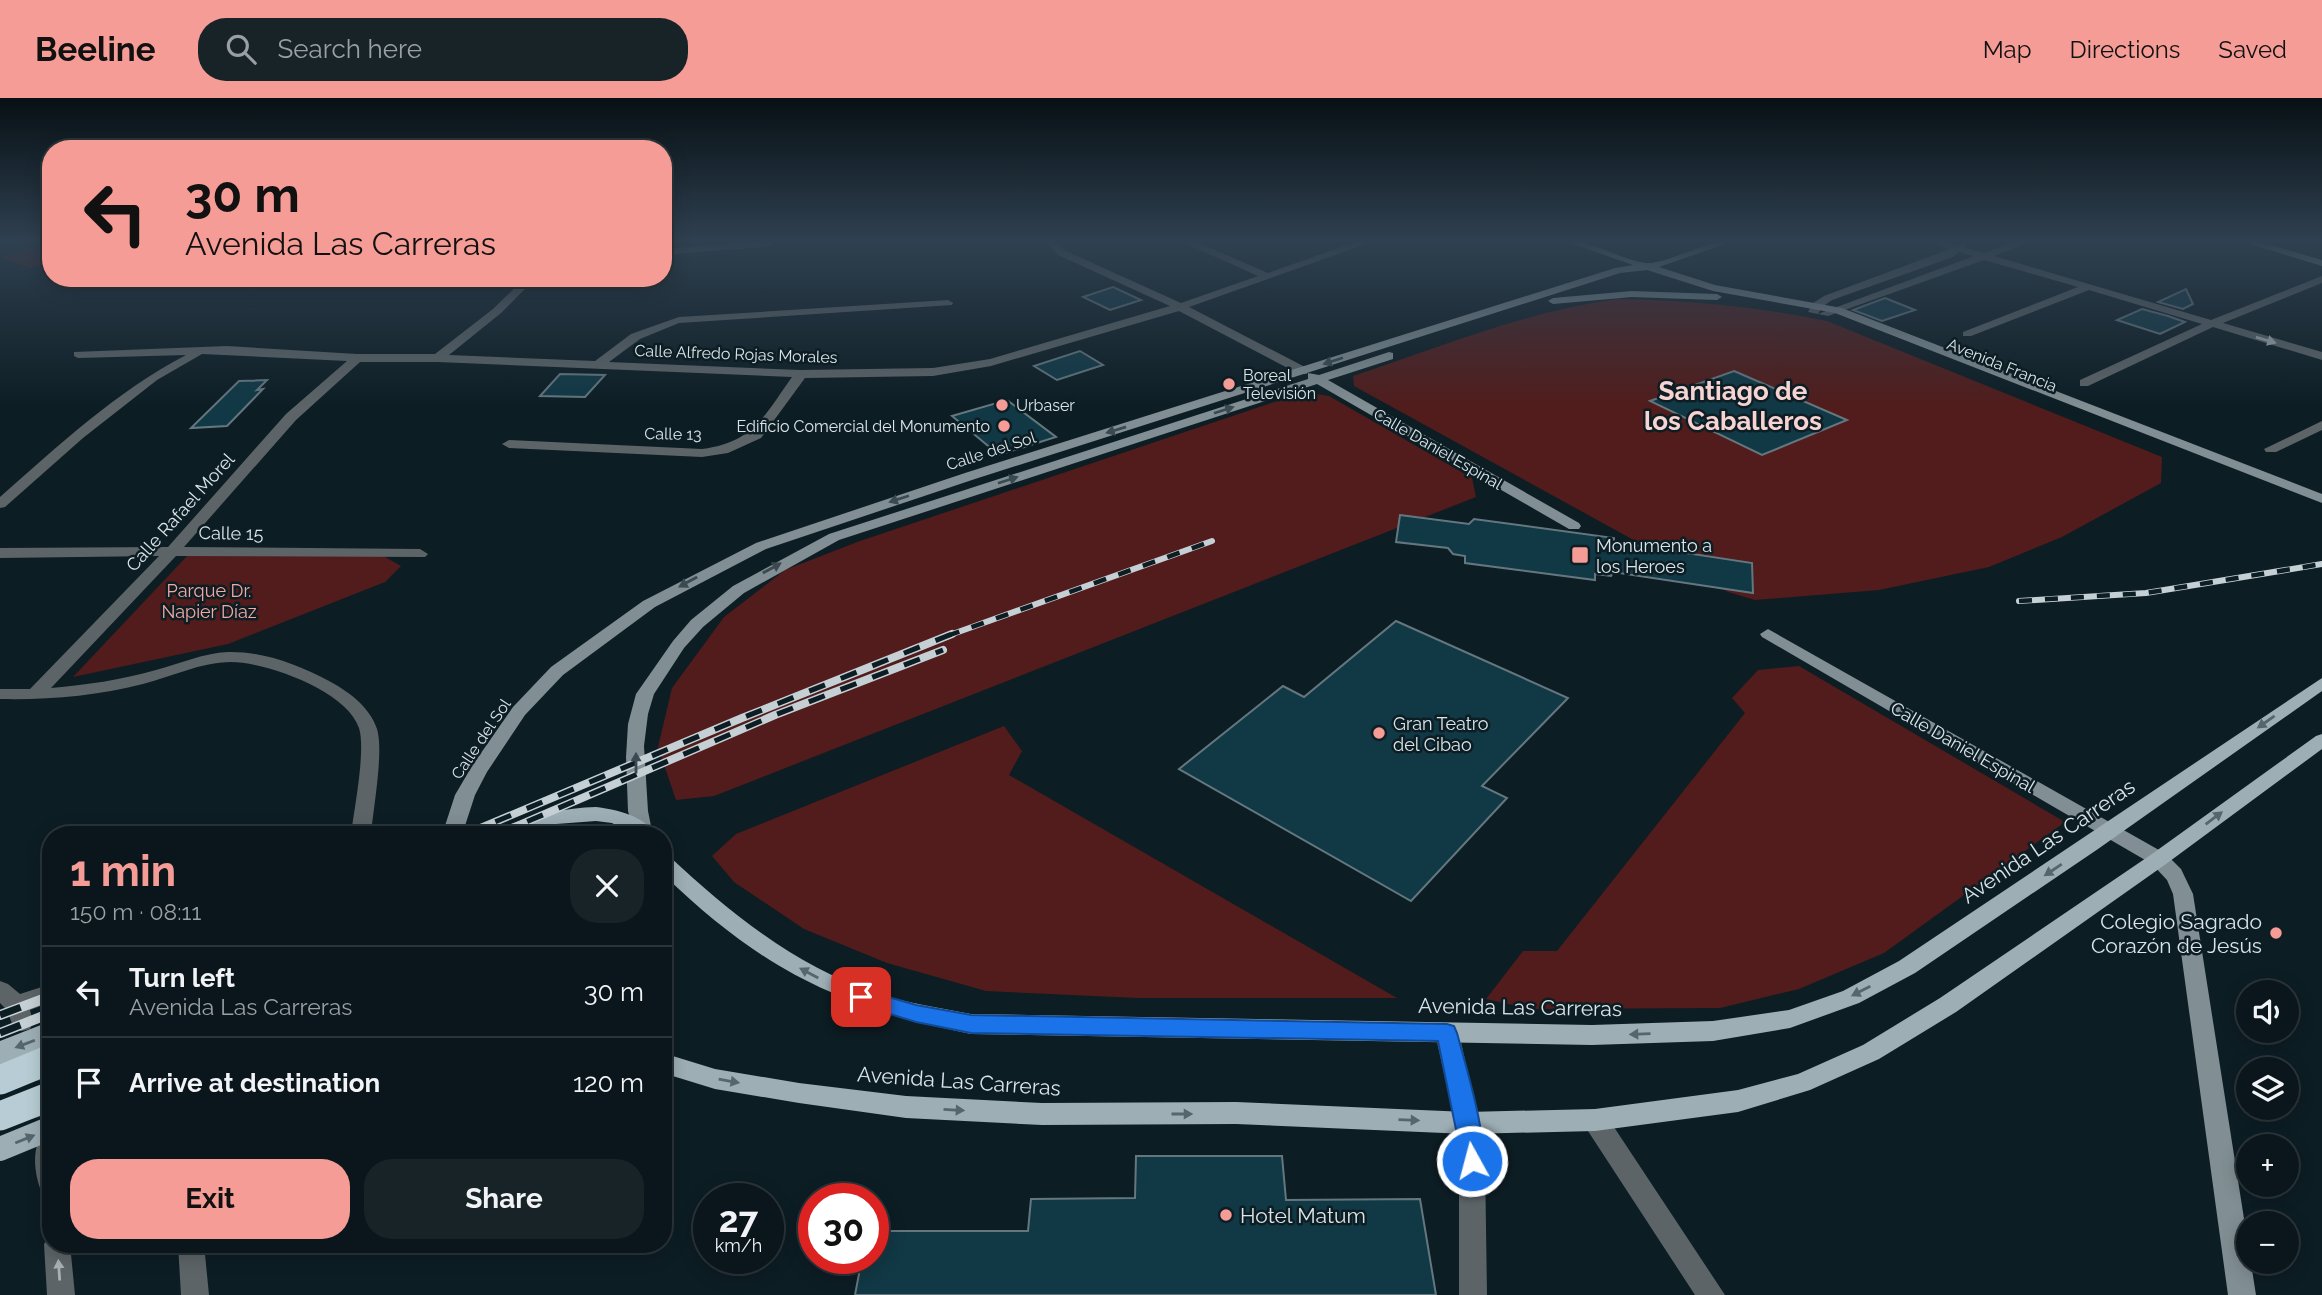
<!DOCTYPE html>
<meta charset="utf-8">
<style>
body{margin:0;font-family:Raleway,sans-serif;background:#182328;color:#f1f3f6;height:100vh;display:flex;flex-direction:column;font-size:26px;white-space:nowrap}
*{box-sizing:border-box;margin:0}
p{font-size:23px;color:#999fa3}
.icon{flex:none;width:38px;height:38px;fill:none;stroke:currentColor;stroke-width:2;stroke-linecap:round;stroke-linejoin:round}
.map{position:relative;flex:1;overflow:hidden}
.details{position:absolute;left:42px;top:728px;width:630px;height:427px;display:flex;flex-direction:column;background:#0a161b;border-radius:28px;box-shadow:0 4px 18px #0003,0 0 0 2px #2a353a}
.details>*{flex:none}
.top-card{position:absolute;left:42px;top:42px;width:630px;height:147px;border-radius:28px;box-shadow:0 4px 18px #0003,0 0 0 2px #2a353a;background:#f59c96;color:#111;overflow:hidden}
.fabs{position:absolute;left:2236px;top:882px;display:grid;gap:14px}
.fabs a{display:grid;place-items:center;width:63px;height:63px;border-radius:50%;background:#0a161b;box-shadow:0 4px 18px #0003,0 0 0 2px #2a353a;font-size:35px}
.speed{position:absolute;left:693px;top:1085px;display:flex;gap:14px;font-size:35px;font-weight:700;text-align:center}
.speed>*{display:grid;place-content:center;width:91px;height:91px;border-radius:50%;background:#0a161b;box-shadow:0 4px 18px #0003,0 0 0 2px #2a353a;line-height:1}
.speed small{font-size:18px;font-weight:400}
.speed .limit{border:10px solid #d22;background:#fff;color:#111}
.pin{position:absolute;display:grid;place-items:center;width:60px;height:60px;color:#fff;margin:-30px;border-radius:14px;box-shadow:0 4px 10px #0006}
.me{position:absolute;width:77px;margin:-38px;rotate:353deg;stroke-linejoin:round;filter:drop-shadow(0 0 5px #0008)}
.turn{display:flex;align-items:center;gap:24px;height:147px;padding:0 28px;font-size:32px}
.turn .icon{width:91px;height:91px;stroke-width:2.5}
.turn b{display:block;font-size:49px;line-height:60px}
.round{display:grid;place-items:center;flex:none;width:74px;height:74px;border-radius:28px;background:#182328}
.headline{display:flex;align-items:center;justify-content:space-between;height:119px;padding:0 28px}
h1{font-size:42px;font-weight:700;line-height:52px;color:#f59c96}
.action{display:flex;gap:14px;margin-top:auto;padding:14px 28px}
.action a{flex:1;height:80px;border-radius:28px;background:#f59c96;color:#111;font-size:28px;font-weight:700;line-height:80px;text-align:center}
.action a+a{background:#182328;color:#f1f3f6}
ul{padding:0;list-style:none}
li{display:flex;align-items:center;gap:21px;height:91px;padding:0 28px;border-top:2px solid #2a353a}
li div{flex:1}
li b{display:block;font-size:26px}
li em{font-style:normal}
header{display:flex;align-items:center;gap:42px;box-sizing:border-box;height:98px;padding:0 35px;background:#f59c96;color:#111}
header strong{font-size:33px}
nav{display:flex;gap:38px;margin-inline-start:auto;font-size:24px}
.search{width:490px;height:63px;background:#182328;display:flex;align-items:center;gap:18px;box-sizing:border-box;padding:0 24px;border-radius:28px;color:#999fa3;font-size:26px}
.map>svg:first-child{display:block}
</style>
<header>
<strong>Beeline</strong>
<div class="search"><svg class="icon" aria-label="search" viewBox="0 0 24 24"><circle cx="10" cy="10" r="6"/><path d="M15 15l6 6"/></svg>Search here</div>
<nav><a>Map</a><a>Directions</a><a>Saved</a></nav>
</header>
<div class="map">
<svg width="2322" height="1197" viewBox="0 0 2322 1197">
<rect width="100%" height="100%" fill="#0d1d24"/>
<!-- green -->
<path fill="#511c1b" d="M 32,149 L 51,155 L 51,164 L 30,170 L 0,160 Z
M 1618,201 C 1689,202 1758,209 1827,223 L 2162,359 L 2161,385 L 2062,439 L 1989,469 L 1879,492 L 1755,502 L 1728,494 L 1354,288 L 1353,278 C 1440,249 1527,213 1618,201 Z
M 1304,294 L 1329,298 L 1472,380 L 1476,399 L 714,698 L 676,702 L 658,649 L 672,590 L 724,519 L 785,472 L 860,443 Z
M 373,452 L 401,468 L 385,484 L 228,546 L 73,579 L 188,457 Z
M 1799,568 L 2065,724 L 1884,855 L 1799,891 L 1720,910 L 1530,911 L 1486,901 L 1523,853 L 1557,853 L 1745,615 L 1732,600 L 1758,572 Z
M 1004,628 L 1022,653 L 1009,677 L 1397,900 L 1138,900 L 986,893 L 887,865 L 804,831 L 734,784 L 712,758 L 736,736 Z"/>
<!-- building -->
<path fill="#113845" stroke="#64777f" stroke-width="2" d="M 1113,189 L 1141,202 L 1110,212 L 1083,199 Z
M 2186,191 L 2193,206 L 2183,211 L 2158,204 Z
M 1885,200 L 1915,212 L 1882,223 L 1853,212 Z
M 2142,211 L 2168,218 L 2185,224 L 2160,236 L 2117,222 Z
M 1080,253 L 1103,267 L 1057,282 L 1034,268 Z
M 1734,273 L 1847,322 L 1762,357 L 1650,303 Z
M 560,276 L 605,277 L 585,299 L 540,298 Z
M 267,282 L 257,292 L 263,291 L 227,328 L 191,330 L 239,283 Z
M 1007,302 L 1056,339 L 999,357 L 952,318 Z
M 1400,417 L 1469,426 L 1474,421 L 1614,440 L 1614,444 L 1752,465 L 1753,495 L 1613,474 L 1611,478 L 1595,476 L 1595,482 L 1465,465 L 1465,458 L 1453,456 L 1448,450 L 1396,444 Z
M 1396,523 L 1568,600 L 1482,688 L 1507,700 L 1411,803 L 1179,671 L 1283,588 L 1304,599 Z
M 1136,1058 L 1282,1058 L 1286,1102 L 1420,1101 L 1436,1197 L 855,1197 L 862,1160 L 873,1160 L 873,1133 L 1028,1133 L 1031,1101 L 1135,1100 Z"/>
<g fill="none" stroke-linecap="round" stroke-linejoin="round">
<!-- minor-tunnel -->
<path stroke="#2c3b42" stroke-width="24" stroke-dasharray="24 12" stroke-linecap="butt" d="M 29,960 L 45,1043"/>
<!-- minor -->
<path fill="#5c6467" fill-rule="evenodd" d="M 1044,142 L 1055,142 L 1066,153 L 1181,205 L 1258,178 L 1178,142 L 1192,142 L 1268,175 L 1361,142 L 1377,142 L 1189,209 L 1307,270 L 1307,276 L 1299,276 L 1179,213 L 991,268 L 933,278 L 805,280 L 761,340 L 728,355 L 702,359 L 509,350 L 502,346 L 509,342 L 702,351 C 754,344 764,318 792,279 L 438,264 L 360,264 L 296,322 L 184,449 L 420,451 L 428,456 L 425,459 L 176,458 L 51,590 C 86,587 121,582 156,572 C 179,566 203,555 228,554 C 262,553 299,567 329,583 C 348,593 370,609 377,631 C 384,653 373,712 371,737 L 351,737 C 354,712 366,652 359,630 C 347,593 266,564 231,564 C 201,564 171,579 143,586 C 96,598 48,602 0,601 L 0,591 L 30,591 L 159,458 L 0,460 L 0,450 L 168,449 L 286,316 L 347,263 L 202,256 L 157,282 L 83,340 L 5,409 L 0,410 L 0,399 C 59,347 117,293 186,257 L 78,260 L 74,258 L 74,254 L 227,248 L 357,256 L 435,256 L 493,211 L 525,180 L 536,180 L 501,215 L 449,257 L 595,263 L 631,236 L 679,219 L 948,202 L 953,205 L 952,207 L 679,225 L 640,241 L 609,264 L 801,272 L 933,270 L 990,261 L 1170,208 L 1058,157 Z
M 1924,142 L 1941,142 L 1957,147 L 1963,144 L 1968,147 L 1966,150 L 1984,155 L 2018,142 L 2034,142 L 1994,158 L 2211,222 L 2322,178 L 2322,185 L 2223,225 L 2322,254 L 2322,262 L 2213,229 L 2088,288 L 2080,288 L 2080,282 L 2202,226 L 2089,192 L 1971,238 L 1963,238 L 1963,234 L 2078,189 L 1984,162 L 1828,218 L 1818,216 L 1974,158 L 1959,154 L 1953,159 L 1832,202 L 1822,209 L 1818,216 L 1808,214 L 1813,205 L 1824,198 L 1950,151 Z
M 769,143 L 773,144 L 773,148 L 663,157 L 663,151 Z
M 184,180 L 237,180 L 232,183 L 176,187 L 171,184 Z
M 2322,323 L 2322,332 L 2276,354 L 2266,354 L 2264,351 Z
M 0,883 L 8,886 L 20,896 L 51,886 L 51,904 L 30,912 L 33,924 L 30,931 L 22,933 L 14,931 L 7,912 L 0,905 Z
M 1447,925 L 1455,928 L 1459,935 L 1479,1025 L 1485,1063 L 1487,1197 L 1459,1197 L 1459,1063 L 1455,1025 L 1435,935 L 1439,928 Z
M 1595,1011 L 1604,1014 L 1725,1197 L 1695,1197 L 1586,1030 L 1583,1022 L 1586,1014 Z
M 47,1042 L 51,1043 L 51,1099 L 42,1095 C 36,1082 32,1059 38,1045 Z
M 51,1136 L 51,1146 L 70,1146 L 75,1197 L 47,1197 L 44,1146 Z
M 178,1146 L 204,1146 L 209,1197 L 181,1197 Z"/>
<!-- secondary -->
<path fill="#818e93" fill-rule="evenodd" d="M 1562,142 C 1593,142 1617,161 1646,165 C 1664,167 1708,142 1736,142 L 1659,169 L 1715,187 L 1842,210 L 2322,396 L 2322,405 L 1835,215 L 1713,193 L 1647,172 L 1620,175 L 975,381 L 766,451 L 655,509 L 563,577 L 525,617 L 487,674 L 475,697 L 462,737 L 442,737 L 455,697 L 472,668 L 513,609 L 551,569 L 643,503 L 756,445 L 965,375 L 1615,170 L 1633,167 Z
M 2237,142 L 2254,142 L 2322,162 L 2322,168 Z
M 1632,193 L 1717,196 L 1722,199 L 1717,202 L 1632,199 L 1553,206 L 1548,203 L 1553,200 Z
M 1389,254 L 1393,255 L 1393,261 L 1328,282 L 1579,425 L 1581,428 L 1579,431 L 1569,431 L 1317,286 L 839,442 L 744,495 L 703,529 L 684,550 L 654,596 L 648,616 L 644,648 L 648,713 L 652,733 L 650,737 L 634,737 L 628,713 L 626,659 L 628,626 L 636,596 L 673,543 L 691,522 L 733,488 L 829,436 L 1308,281 L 1308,275 L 1319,277 Z
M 1768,531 L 2166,756 L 2181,771 L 2193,796 L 2256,1197 L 2228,1197 L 2173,796 L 2167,782 L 2152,766 L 1762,539 L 1760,536 Z"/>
<!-- primary -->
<path fill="#9daeb5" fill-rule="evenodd" d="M 2322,580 L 2322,593 L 2098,751 L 1915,875 L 1859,905 L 1790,930 L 1713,943 L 1592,947 L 971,936 C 838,909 761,871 663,776 L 663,757 L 670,759 C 730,815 797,869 876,895 C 907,905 939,910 971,916 L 1592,927 L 1713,923 L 1789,912 L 1843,893 L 1899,863 Z
M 2322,636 L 2322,651 L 2166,766 L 1956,914 L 1879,961 L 1810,992 L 1738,1014 L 1595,1033 L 1467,1036 L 1236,1026 L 1042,1027 L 906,1020 L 799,1005 L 715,991 L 663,975 L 663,955 L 715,971 L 799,985 L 906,998 L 1042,1005 L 1236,1004 L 1467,1014 L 1595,1011 L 1738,992 L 1798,976 L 1863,947 L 1940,900 L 2152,756 L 2316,638 Z
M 596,709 C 618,712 643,717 656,737 L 633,737 L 612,725 L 596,723 L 556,726 L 522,737 L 493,737 L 496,732 C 528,718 561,710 596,709 Z"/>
<defs>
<path id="rail-far2" d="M 2019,503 L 2146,495 L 2322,466
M 947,538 L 1212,443"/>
<path id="rail-far1" d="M 464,737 L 742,620 L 952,536
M 496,737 L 775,617 L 943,552"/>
<path id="rail" d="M 0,917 L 51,898
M 0,935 L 51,915"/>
</defs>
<!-- rail-far2 casing -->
<use href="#rail-far2" stroke="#c5d0d5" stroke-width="6"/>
<!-- rail-far1 casing -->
<use href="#rail-far1" stroke="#c5d0d5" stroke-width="8"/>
<!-- rail casing -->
<use href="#rail" stroke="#c5d0d5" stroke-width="10"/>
<!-- rail-far2 -->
<use href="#rail-far2" stroke="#0d1d24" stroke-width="4.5" stroke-dasharray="13" stroke-linecap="butt"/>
<!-- rail-far1 -->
<use href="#rail-far1" stroke="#0d1d24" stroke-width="5" stroke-dasharray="17" stroke-linecap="butt"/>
<!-- rail -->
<use href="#rail" stroke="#0d1d24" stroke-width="7" stroke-dasharray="22" stroke-linecap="butt"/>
<!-- primary-bridge -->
<path stroke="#9daeb5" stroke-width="24" d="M 0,956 L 51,936
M 0,1051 L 51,1030"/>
<!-- motorway-bridge -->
<path stroke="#b7ccd4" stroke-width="29" d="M 0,982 L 51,961
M 0,1018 L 51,998"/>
</g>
<!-- one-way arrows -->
<defs><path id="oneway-solid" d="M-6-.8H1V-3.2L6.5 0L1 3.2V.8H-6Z" transform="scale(1.75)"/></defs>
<g fill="#a8b1b5">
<use href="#oneway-solid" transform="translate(2266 242) rotate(16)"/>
<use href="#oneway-solid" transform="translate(59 1172) rotate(-94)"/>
</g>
<g fill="#3b4a50">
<use href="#oneway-solid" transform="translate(1333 263) rotate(162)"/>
<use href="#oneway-solid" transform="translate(1224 312) rotate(-18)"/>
<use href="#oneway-solid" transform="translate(1116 332) rotate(163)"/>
<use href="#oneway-solid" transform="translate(1008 382) rotate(-18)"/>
<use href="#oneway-solid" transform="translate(899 401) rotate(162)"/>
<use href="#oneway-solid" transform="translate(772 470) rotate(-29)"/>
<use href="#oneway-solid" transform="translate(688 484) rotate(151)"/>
<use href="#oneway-solid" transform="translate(636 665) rotate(-90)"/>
</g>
<g fill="#55666c">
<use href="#oneway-solid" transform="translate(2266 624) rotate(145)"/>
<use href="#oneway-solid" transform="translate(2214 720) rotate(-37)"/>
<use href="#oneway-solid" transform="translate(2053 772) rotate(146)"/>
<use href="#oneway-solid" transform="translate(809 875) rotate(-152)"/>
<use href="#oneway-solid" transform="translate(1861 893) rotate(153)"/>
<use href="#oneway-solid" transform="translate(1640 936) rotate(178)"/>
<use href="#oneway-solid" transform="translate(25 946) rotate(159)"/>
<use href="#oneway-solid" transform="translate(729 983) rotate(10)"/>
<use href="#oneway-solid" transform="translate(954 1012) rotate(3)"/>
<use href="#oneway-solid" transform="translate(1182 1016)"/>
<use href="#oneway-solid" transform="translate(1409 1022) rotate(2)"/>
<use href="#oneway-solid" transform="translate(25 1041) rotate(-22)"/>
</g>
<!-- sky -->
<linearGradient id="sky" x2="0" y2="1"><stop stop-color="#071014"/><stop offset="0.46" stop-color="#2f4050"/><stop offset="1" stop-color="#2f4050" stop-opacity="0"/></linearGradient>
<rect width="2322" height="310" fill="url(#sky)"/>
<!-- route -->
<path fill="#1a73e8" stroke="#114b97" stroke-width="2" d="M 861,891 L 916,907 L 971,917 L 1447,926 L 1454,928 L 1457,935 C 1464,962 1491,1049 1481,1071 L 1472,1074 L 1464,1071 L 1438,943 L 971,935 L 916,924 L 854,905 L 851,899 L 854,893 Z"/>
<!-- markers -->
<g fill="#f59c96" stroke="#0d1d24" stroke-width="2.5">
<circle cx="1229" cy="286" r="7"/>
<circle cx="1002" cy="307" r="7"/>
<circle cx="1004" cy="328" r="7"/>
<rect x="1571" y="448" width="18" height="18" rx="3.5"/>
<circle cx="1379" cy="635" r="7"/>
<circle cx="2276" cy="835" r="7"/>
<circle cx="1226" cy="1117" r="7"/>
</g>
<g text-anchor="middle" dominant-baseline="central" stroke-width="5" stroke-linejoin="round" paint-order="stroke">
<!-- far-street labels -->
<g font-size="16" fill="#dae5e9" stroke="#0d1d24">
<text transform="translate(736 256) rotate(2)">Calle Alfredo Rojas Morales</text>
<text transform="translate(2002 267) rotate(22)">Avenida Francia</text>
<text transform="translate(673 336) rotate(1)">Calle 13</text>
<text transform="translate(1438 351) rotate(30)">Calle Daniel Espinal</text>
<text transform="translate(991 353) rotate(-18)">Calle del Sol</text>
<text transform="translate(481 641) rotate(-56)">Calle del Sol</text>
</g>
<!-- far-poi labels -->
<g font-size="16" fill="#dae5e9" stroke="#0d1d24" text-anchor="start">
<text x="1243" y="277">Boreal<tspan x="1243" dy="18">Televisión</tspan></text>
<text x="1016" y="307">Urbaser</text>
<text x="990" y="328" text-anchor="end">Edificio Comercial del Monumento</text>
</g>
<!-- street labels -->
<g font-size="18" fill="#dae5e9" stroke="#0d1d24">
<text transform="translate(180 414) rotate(-48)">Calle Rafael Morel</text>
<text transform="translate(231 435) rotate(1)">Calle 15</text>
<text transform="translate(1963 649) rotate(30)">Calle Daniel Espinal</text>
</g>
<!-- poi labels -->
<g font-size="18" fill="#dae5e9" stroke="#0d1d24" text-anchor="start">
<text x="1596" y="447">Monumento a<tspan x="1596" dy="21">los Heroes</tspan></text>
<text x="1393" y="625">Gran Teatro<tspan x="1393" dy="21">del Cibao</tspan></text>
</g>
<!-- park labels -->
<g font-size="18" fill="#f6a9a3" stroke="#0d1d24">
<text x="209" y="492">Parque Dr.<tspan x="209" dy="21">Napier Díaz</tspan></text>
</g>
<!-- near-street labels -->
<g font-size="21" fill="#dae5e9" stroke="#0d1d24">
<text transform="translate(2048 743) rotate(-34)">Avenida Las Carreras</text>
<text transform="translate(1520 909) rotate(1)">Avenida Las Carreras</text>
<text transform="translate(959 983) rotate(4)">Avenida Las Carreras</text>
</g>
<!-- near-poi labels -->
<g font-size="21" fill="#dae5e9" stroke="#0d1d24" text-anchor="end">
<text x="2262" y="823">Colegio Sagrado<tspan x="2262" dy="24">Corazón de Jesús</tspan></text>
<text x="1240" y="1117" text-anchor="start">Hotel Matum</text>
</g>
<!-- far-town labels -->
<g font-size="26" font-weight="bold" fill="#f7d4d1" stroke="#0d1d24">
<text x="1733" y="293">Santiago de<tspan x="1733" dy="30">los Caballeros</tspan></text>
</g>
</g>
</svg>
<div class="fabs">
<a><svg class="icon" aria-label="sound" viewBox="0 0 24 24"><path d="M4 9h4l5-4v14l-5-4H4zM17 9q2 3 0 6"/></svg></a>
<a><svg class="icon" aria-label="layers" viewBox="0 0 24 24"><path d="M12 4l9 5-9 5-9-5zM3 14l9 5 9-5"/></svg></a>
<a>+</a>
<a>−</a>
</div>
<div class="speed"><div>27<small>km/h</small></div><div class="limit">30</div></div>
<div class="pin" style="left:861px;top:899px;background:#d93025"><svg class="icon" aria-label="arrive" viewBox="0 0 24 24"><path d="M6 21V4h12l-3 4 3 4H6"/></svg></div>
<svg class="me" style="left:1472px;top:1063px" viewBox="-20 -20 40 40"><circle r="17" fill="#1a73e8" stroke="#fff" stroke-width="3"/><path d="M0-11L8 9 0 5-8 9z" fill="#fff"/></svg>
<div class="top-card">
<div class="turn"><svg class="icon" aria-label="left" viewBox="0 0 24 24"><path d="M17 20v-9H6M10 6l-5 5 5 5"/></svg><div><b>30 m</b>Avenida Las Carreras</div></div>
</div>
<section class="details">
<div class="headline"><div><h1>1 min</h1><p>150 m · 08:11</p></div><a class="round"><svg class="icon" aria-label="close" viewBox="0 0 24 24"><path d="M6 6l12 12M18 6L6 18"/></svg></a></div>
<ul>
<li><svg class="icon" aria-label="left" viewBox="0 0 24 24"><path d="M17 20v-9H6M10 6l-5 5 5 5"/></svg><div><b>Turn left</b><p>Avenida Las Carreras</p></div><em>30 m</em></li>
<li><svg class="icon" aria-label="arrive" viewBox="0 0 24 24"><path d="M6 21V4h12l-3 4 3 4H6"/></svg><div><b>Arrive at destination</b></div><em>120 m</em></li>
</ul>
<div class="action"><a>Exit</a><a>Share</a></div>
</section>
</div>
